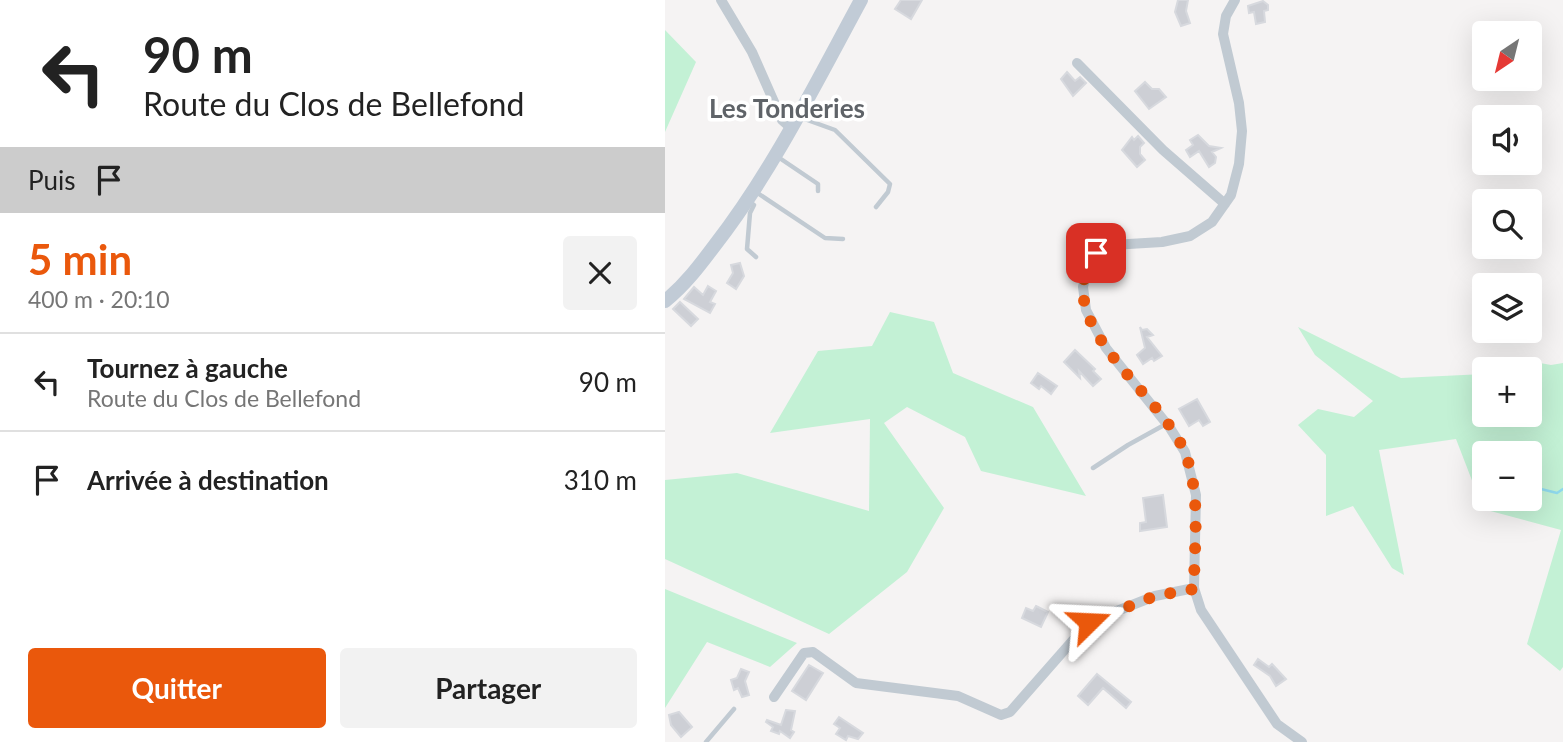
<!DOCTYPE html>
<html lang="fr">
<meta charset="utf-8">
<style>
body{margin:0;font-family:Lato,sans-serif;background:#f2f2f2;color:#222;height:100vh;display:flex;flex-direction:column;font-size:26px;white-space:nowrap}
*{box-sizing:border-box;margin:0}
p{font-size:23px;color:#767676}
.icon{flex:none;width:38px;height:38px;fill:none;stroke:currentColor;stroke-width:2;stroke-linecap:round;stroke-linejoin:round}
.map{position:relative;flex:1;overflow:hidden}
.drawer{display:flex;flex-direction:column;background:#fff;width:665px}
.drawer>*{flex:none}
.hud{background:#fff;color:#222;overflow:hidden}
.needle{width:46px;rotate:215deg}
.tools{position:absolute;left:807px;top:21px;display:grid;gap:14px}
.tools a{display:grid;place-items:center;width:70px;height:70px;border-radius:7px;background:#fff;box-shadow:0 7px 28px #0002;font-size:35px}
.pin{position:absolute;display:grid;place-items:center;width:60px;height:60px;color:#fff;margin:-30px;border-radius:14px;box-shadow:0 4px 10px #0006}
.me{position:absolute;width:77px;margin:-38px;rotate:69deg;stroke-linejoin:round;filter:drop-shadow(0 0 5px #0008)}
.turn{display:flex;align-items:center;gap:24px;height:147px;padding:0 28px;font-size:32px}
.turn .icon{width:91px;height:91px;stroke-width:2.5}
.turn b{display:block;font-size:49px;line-height:60px}
.then{display:flex;align-items:center;height:66px;padding:0 28px;background:#0003;gap:14px;font-size:26px}
.round{display:grid;place-items:center;flex:none;width:74px;height:74px;border-radius:7px;background:#f2f2f2}
.headline{display:flex;align-items:center;justify-content:space-between;height:119px;padding:0 28px}
h1{font-size:42px;font-weight:700;line-height:52px;color:#ea580c}
.cta{display:flex;gap:14px;margin-top:auto;padding:14px 28px}
.cta a{flex:1;height:80px;border-radius:7px;background:#ea580c;color:#fff;font-size:28px;font-weight:700;line-height:80px;text-align:center}
.cta a+a{background:#f2f2f2;color:#222}
ul{padding:0;list-style:none}
li{display:flex;align-items:center;gap:21px;height:98px;padding:0 28px;border-top:2px solid #e0e0e0}
li div{flex:1}
li b{display:block;font-size:26px}
li em{font-style:normal}
main{display:flex;flex:1;min-height:0}
.map>svg:first-child{display:block}
</style>
<main>
<section class="drawer">
<div class="hud">
<div class="turn"><svg class="icon" aria-label="left" viewBox="0 0 24 24"><path d="M17 20v-9H6M10 6l-5 5 5 5"/></svg><div><b>90 m</b>Route du Clos de Bellefond</div></div>
<div class="then">Puis<svg class="icon" aria-label="arrive" viewBox="0 0 24 24"><path d="M6 21V4h12l-3 4 3 4H6"/></svg></div>
</div>
<div class="headline"><div><h1>5 min</h1><p>400 m · 20:10</p></div><a class="round"><svg class="icon" aria-label="close" viewBox="0 0 24 24"><path d="M6 6l12 12M18 6L6 18"/></svg></a></div>
<ul>
<li><svg class="icon" aria-label="left" viewBox="0 0 24 24"><path d="M17 20v-9H6M10 6l-5 5 5 5"/></svg><div><b>Tournez à gauche</b><p>Route du Clos de Bellefond</p></div><em>90 m</em></li>
<li><svg class="icon" aria-label="arrive" viewBox="0 0 24 24"><path d="M6 21V4h12l-3 4 3 4H6"/></svg><div><b>Arrivée à destination</b></div><em>310 m</em></li>
</ul>
<div class="cta"><a>Quitter</a><a>Partager</a></div>
</section>
<div class="map">
<svg width="898" height="742" viewBox="0 0 898 742">
<rect width="100%" height="100%" fill="#f5f3f3"/>
<!-- green -->
<path fill="#c3f1d5" fill-rule="evenodd" d="M 0,30 L 31,62 L 0,132 Z
M 225,312 L 269,322 L 288,373 L 368,407 L 421,496 L 316,471 L 300,437 L 242,407 L 219,423 L 279,508 L 242,572 L 164,634 L 0,559 L 0,480 L 72,473 L 204,511 L 205,419 L 105,433 L 153,351 L 207,346 Z
M 633,327 L 736,378 L 819,374 L 819,405 L 815,423 L 828,415 L 864,415 L 864,369 L 851,369 L 854,359 L 886,365 L 898,363 L 898,667 L 895,671 L 862,644 L 896,530 L 818,509 L 791,439 L 714,450 L 739,575 L 727,568 L 688,506 L 661,516 L 661,455 L 633,425 L 653,409 L 689,417 L 708,401 L 650,355 ZM 819,453 L 864,453 L 864,499 L 819,499 Z
M 0,589 L 132,643 L 105,667 L 42,642 L 0,708 Z"/>
<g fill="none" stroke-linecap="round" stroke-linejoin="round">
<!-- stream -->
<path stroke="#90daee" stroke-width="2.5" d="M 864,486 L 892,493 L 898,489"/>
</g>
<!-- building -->
<path fill="#cdcfd5" stroke="#d7d9de" stroke-width="2" d="M 236,0 L 257,0 L 246,19 L 230,9 Z
M 513,0 L 523,0 L 521,11 L 525,23 L 516,26 L 510,12 Z
M 598,1 L 603,5 L 603,10 L 599,11 L 600,22 L 591,24 L 589,12 L 584,13 L 583,6 Z
M 402,72 L 410,81 L 415,77 L 421,83 L 408,96 L 396,79 Z
M 480,82 L 487,89 L 494,89 L 501,97 L 484,109 L 470,91 Z
M 533,135 L 544,146 L 556,148 L 547,152 L 551,157 L 550,163 L 544,167 L 534,151 L 525,157 L 521,150 L 528,145 L 525,140 Z
M 473,136 L 479,143 L 475,147 L 475,154 L 480,160 L 472,167 L 457,150 L 467,137 L 469,140 Z
M 75,263 L 79,276 L 71,289 L 62,283 L 68,273 L 66,265 Z
M 43,286 L 51,291 L 45,302 L 50,304 L 45,313 L 19,299 L 29,287 L 38,295 Z
M 15,302 L 33,319 L 26,326 L 8,309 Z
M 475,327 L 477,330 L 482,329 L 488,335 L 482,337 L 497,356 L 489,361 L 487,358 L 478,364 L 472,355 L 480,348 Z
M 410,350 L 430,369 L 428,371 L 436,379 L 428,386 L 414,371 L 415,378 L 399,362 Z
M 373,373 L 392,386 L 386,394 L 376,386 L 374,389 L 366,383 Z
M 532,399 L 545,422 L 538,426 L 534,420 L 524,426 L 514,409 Z
M 498,495 L 502,527 L 475,531 L 475,523 L 481,522 L 478,498 Z
M 371,606 L 383,612 L 376,627 L 357,618 L 361,608 L 368,611 Z
M 593,659 L 604,667 L 607,664 L 621,679 L 611,686 L 605,676 L 589,665 Z
M 144,665 L 158,673 L 141,700 L 127,691 Z
M 76,669 L 84,672 L 80,681 L 84,695 L 77,697 L 73,688 L 69,690 L 66,680 L 72,678 Z
M 432,674 L 466,702 L 461,708 L 438,688 L 423,705 L 413,696 Z
M 121,710 L 130,711 L 126,730 L 129,732 L 125,738 L 115,731 L 114,734 L 106,731 L 108,727 L 101,722 L 102,720 L 116,725 Z
M 14,712 L 27,727 L 16,737 L 6,725 L 4,715 Z
M 174,717 L 198,733 L 193,739 L 183,736 L 181,740 L 171,734 L 175,728 L 169,724 Z"/>
<g fill="none" stroke-linecap="round" stroke-linejoin="round">
<!-- lane -->
<path stroke="#c1cad2" stroke-width="4.5" d="M 134,117 L 170,130 L 225,184 L 223,192 L 211,207
M 113,157 L 153,184 L 153,191
M 91,192 L 160,238 L 178,239
M 85,202 L 89,205 L 85,213 L 82,249 L 91,257
M 428,468 L 463,445 L 501,424
M 41,742 L 69,709"/>
<!-- street -->
<path stroke="#c1cad2" stroke-width="10" d="M 56,0 L 87,52 L 117,120 L 126,128
M 570,0 L 561,16 L 558,34 L 574,103 L 577,131 L 574,164 L 566,195 L 547,222 L 525,236 L 497,242 L 447,245 L 431,253 L 422,268 L 418,287 L 421,310 L 441,348 L 505,428 L 520,452 L 531,495 L 529,588 L 536,610 L 612,724 L 637,742
M 412,63 L 498,150 L 560,204
M 109,697 L 139,653 L 148,652 L 191,683 L 293,696 L 336,715 L 345,712 L 424,622 L 490,596 L 529,588"/>
<!-- secondary -->
<path stroke="#c1cbd6" stroke-width="14" d="M 0,301 C 20,285 35,265 50,245 C 108,170 151,83 196,0"/>
</g>
<g fill="none" stroke-linecap="round" stroke-linejoin="round">
<!-- route -->
<path stroke="#ea580c" stroke-width="12" stroke-dasharray="0 21.6" d="M 424,622 L 490,596 L 529,589 C 529,544 536,498 521,455 C 501,402 417,347 418,288 C 418,275 425,264 431,253"/>
</g>
<g text-anchor="middle" dominant-baseline="central" stroke-width="7" stroke-linejoin="round" paint-order="stroke">
<!-- neighbourhood labels -->
<g font-size="26" font-weight="bold" fill="#5f6368" stroke="#fff">
<text x="122" y="108">Les Tonderies</text>
</g>
</g>
</svg>
<div class="tools">
<a><svg class="needle" viewBox="-14 -14 28 28"><path d="M0-13l5 13h-10z" fill="#e53935"/><path d="M0 13l5-13h-10z" fill="#767676"/></svg></a>
<a><svg class="icon" aria-label="sound" viewBox="0 0 24 24"><path d="M4 9h4l5-4v14l-5-4H4zM17 9q2 3 0 6"/></svg></a>
<a><svg class="icon" aria-label="search" viewBox="0 0 24 24"><circle cx="10" cy="10" r="6"/><path d="M15 15l6 6"/></svg></a>
<a><svg class="icon" aria-label="layers" viewBox="0 0 24 24"><path d="M12 4l9 5-9 5-9-5zM3 14l9 5 9-5"/></svg></a>
<a>+</a>
<a>−</a>
</div>
<div class="pin" style="left:431px;top:253px;background:#d93025"><svg class="icon" aria-label="arrive" viewBox="0 0 24 24"><path d="M6 21V4h12l-3 4 3 4H6"/></svg></div>
<svg class="me" style="left:424px;top:622px" viewBox="-20 -20 40 40"><path d="M0-17L14 15 0 8-14 15z" fill="#ea580c" stroke="#fff" stroke-width="4"/></svg>
</div>
</main>
